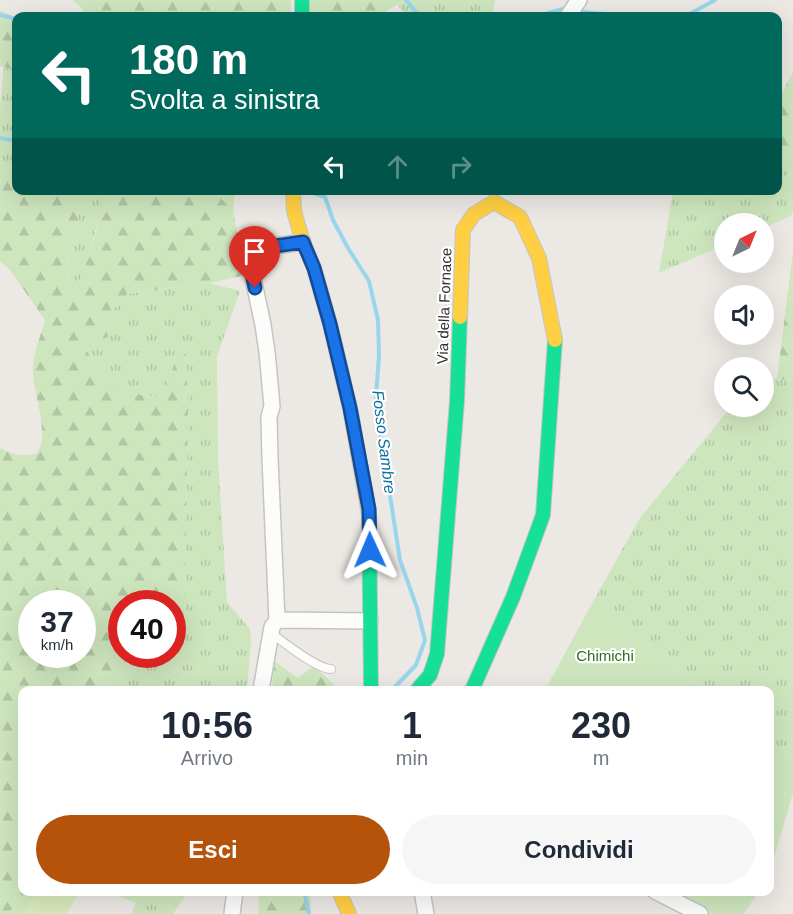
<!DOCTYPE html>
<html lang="it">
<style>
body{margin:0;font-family:Arial,sans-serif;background:#f6f6f7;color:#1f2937;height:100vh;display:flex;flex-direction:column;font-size:22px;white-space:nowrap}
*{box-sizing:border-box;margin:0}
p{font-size:20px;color:#747a83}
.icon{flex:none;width:33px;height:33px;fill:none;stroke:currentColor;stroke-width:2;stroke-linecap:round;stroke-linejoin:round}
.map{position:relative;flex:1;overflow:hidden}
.sheet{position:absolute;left:18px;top:686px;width:756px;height:210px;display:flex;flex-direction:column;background:#fff;border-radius:12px;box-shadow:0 6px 24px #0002}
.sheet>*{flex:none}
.top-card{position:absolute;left:12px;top:12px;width:770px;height:183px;border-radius:12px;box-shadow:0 6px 24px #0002;background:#00695c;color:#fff;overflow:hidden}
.needle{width:39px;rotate:43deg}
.buttons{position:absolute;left:714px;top:213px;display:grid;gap:12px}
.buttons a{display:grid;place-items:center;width:60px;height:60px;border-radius:50%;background:#fff;box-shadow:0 6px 24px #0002;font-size:30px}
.speed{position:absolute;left:18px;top:590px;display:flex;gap:12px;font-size:30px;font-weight:700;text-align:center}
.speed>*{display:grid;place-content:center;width:78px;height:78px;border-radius:50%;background:#fff;box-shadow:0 6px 24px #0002;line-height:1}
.speed small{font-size:15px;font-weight:400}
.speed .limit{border:9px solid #d22;background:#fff;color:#111}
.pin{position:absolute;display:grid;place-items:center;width:51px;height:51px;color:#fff;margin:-62px -26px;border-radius:50% 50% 50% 0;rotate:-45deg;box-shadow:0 0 6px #0007}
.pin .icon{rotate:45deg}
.me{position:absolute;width:66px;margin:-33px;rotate:359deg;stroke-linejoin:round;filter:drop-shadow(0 0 4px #0008)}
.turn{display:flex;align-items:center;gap:21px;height:126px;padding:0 18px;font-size:27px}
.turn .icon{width:78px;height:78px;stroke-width:2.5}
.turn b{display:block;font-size:42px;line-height:51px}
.lanes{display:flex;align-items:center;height:57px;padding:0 18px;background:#0003;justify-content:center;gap:30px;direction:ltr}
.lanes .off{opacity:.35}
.eta{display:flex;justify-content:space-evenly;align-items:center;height:102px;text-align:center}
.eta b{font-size:36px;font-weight:600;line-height:42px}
.action{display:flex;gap:12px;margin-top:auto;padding:12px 18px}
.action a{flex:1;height:69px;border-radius:36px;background:#b45309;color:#fff;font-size:24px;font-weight:600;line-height:69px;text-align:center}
.action a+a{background:#f6f6f7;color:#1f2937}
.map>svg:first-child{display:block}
</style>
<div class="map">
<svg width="793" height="914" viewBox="0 0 793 914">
<defs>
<pattern id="grass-tufts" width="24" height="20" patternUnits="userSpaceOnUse" patternTransform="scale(1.5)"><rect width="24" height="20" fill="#cee6be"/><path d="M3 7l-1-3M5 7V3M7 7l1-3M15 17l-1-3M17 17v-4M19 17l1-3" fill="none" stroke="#b1c6a4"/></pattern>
<pattern id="forest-firs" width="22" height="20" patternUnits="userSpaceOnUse" patternTransform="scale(1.5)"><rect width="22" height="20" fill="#cee6be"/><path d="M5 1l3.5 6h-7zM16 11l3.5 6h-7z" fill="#b1c6a4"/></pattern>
</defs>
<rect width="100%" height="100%" fill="#ece8e4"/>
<!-- grass -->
<path fill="url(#grass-tufts)" d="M 405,0 L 495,0 L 492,16 L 406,16 L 398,5 Z
M 4,67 L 16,70 L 16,163 L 0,171 L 0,107 Z
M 783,153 L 793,155 L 793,211 L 791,216 L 764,228 L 764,224 L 724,224 L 724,245 L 659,273 L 673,191 L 777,190 L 777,158 Z
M 78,191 L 102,191 L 101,209 L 87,264 L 71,299 L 67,287 L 69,249 L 79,227 Z
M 214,191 L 235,191 L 233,211 Z
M 209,283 L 240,291 L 217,356 L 218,460 L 227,602 L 250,629 L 251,640 L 247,690 L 104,690 L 111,680 L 137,666 L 169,666 L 176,656 L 184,654 L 188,410 L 186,355 L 176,354 L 173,368 L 163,398 L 130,393 L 102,374 L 84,345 L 108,337 L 106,318 L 127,294 Z
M 777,378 L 793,382 L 793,756 L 770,741 L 770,690 L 701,690 L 595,598 L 640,518 L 731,407 L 764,406 L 764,386 Z
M 22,888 L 22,891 L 80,891 L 66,914 L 10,914 L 15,895 Z
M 105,891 L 189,891 L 173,914 L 131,914 L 136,903 Z"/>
<!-- forest -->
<path fill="url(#forest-firs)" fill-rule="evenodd" d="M 72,0 L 291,0 L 291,16 L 85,16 L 82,8 Z
M 309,0 L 405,0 L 378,16 L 308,16 Z
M 0,10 L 16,18 L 16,70 L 0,66 Z
M 793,72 L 793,155 L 783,153 L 777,158 L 777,102 Z
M 16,163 L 16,190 L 78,191 L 79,227 L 69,249 L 67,287 L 71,298 C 88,266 100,227 102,191 L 214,191 L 233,211 L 246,275 L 209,283 L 127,294 L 106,318 L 108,337 L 84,346 L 102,374 L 130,393 L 162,398 L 173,368 L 176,354 L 186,354 L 188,410 L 184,654 L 176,656 L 169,666 L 137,666 L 111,680 L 104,690 L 22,690 L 22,888 L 15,895 L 10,914 L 0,914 L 0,448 C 13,454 21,457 36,454 C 52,435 31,390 33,366 C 34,353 41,334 45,320 L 10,270 L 0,261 L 0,171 ZM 32,603 L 82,603 L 82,654 L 32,654 ZM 122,603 L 172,603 L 172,654 L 122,654 Z
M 793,252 L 793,382 L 777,378 Z
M 274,661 L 298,678 L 314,666 L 340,690 L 272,690 Z
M 258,891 L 310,891 L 311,914 L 259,914 Z"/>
<!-- park -->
<path fill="#cee6be" d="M 595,598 L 701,690 L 545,690 Z
M 770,741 L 793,756 L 793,793 L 775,855 L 770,866 Z
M 659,891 L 759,891 L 744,914 L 710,914 Z"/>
<!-- pitch -->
<path fill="#d9eabb" d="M 37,891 L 80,891 L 66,914 L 23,914 Z"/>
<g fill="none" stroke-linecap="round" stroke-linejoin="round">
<!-- stream -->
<path stroke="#99d6ec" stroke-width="4" d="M 406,0 L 419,16
M 576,11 C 591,14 607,13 622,16
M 0,15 L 16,19
M 538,16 L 563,9 L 568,10
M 686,16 L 715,0
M 0,138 L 16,141
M 325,190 L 325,197 L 333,220 L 348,248 L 369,281 L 378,320 L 379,356 L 376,395 L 379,425 L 400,560 L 417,608 L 425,640 L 416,665 L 392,690
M 396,190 L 398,190
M 310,192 L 325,197
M 304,891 L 309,914"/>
<defs>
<path id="lane" d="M 271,633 C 283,642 317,669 331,669"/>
<path id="street" d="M 568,16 L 579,0
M 277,620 L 270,458 L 269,417 L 272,406 L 267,352 L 263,325 L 247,250 L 303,242
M 261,690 L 272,627 L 277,620 L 370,621
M 422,891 L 426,914
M 655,891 L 700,914
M 232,914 L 235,891"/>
<path id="fast" d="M 302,0 L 302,16
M 369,514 L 371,690
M 417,690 L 430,675 L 437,654 L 457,401 L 460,317
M 472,690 L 513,597 L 543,515 L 555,340"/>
<path id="slow" d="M 293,190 L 294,211 L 303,242 L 314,268 L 330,324 L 350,408 L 369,514
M 460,317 L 463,230 L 474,214 L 494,202 L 520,217 L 539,258 L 555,340
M 339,891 L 349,914"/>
</defs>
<!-- lane casing -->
<use href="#lane" stroke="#c5c4c5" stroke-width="10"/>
<!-- street casing -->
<use href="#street" stroke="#c5c4c5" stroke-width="18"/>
<!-- fast casing -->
<use href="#fast" stroke="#c5c4c5" stroke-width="16"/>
<!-- slow casing -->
<use href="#slow" stroke="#c5c4c5" stroke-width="16"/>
<!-- lane -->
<use href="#lane" stroke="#fcfcfb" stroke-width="8"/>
<!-- street -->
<use href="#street" stroke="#fcfcfb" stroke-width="15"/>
<!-- fast -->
<use href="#fast" stroke="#16e098" stroke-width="14"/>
<!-- slow -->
<use href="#slow" stroke="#ffcf43" stroke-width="14"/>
</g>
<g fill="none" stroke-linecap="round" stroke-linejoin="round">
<defs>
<path id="route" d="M 255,288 L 247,250 L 303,242 L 314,268 L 330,324 L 350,408 L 369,509 L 370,550"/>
</defs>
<!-- route casing -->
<use href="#route" stroke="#114b97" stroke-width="15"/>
<!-- route -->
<use href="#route" stroke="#1a73e8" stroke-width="10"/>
</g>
<g text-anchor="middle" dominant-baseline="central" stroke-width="4.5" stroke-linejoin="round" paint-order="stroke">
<!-- street labels -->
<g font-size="15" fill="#2e2e2e" stroke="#fff">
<text transform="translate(444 306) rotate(-88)">Via della Fornace</text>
</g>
<!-- park labels -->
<g font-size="15" fill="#2c6e1b" stroke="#fff">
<text x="605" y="655">Chimichi</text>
</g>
<!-- water labels -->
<g font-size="16" font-style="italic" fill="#0d6fa3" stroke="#fff">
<text transform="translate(384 442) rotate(83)">Fosso Sambre</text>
</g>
</g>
</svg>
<div class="buttons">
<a><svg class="needle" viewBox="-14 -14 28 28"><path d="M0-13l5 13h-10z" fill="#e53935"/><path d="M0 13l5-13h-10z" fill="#747a83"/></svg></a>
<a><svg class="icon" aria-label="sound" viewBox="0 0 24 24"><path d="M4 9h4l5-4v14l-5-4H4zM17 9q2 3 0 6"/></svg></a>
<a><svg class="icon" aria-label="search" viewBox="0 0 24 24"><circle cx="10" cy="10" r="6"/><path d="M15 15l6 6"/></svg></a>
</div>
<div class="speed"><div>37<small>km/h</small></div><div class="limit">40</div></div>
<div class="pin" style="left:255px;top:288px;background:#d93025"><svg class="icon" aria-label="arrive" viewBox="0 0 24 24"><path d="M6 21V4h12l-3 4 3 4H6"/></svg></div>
<svg class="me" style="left:370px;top:550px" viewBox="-20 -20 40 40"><path d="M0-17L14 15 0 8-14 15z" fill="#1a73e8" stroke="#fff" stroke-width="4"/></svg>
<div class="top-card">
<div class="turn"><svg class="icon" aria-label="left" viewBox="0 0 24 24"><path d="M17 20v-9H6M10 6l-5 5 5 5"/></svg><div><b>180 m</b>Svolta a sinistra</div></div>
<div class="lanes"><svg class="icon" aria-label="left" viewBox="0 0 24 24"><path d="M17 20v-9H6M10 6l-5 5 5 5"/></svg><svg class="icon off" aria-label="ahead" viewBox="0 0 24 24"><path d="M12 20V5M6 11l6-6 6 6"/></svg><svg class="icon off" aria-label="right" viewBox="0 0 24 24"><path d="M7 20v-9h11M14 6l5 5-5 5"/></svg></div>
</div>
<section class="sheet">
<div class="eta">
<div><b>10:56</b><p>Arrivo</p></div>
<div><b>1</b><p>min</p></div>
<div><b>230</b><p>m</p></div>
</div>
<div class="action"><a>Esci</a><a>Condividi</a></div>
</section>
</div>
